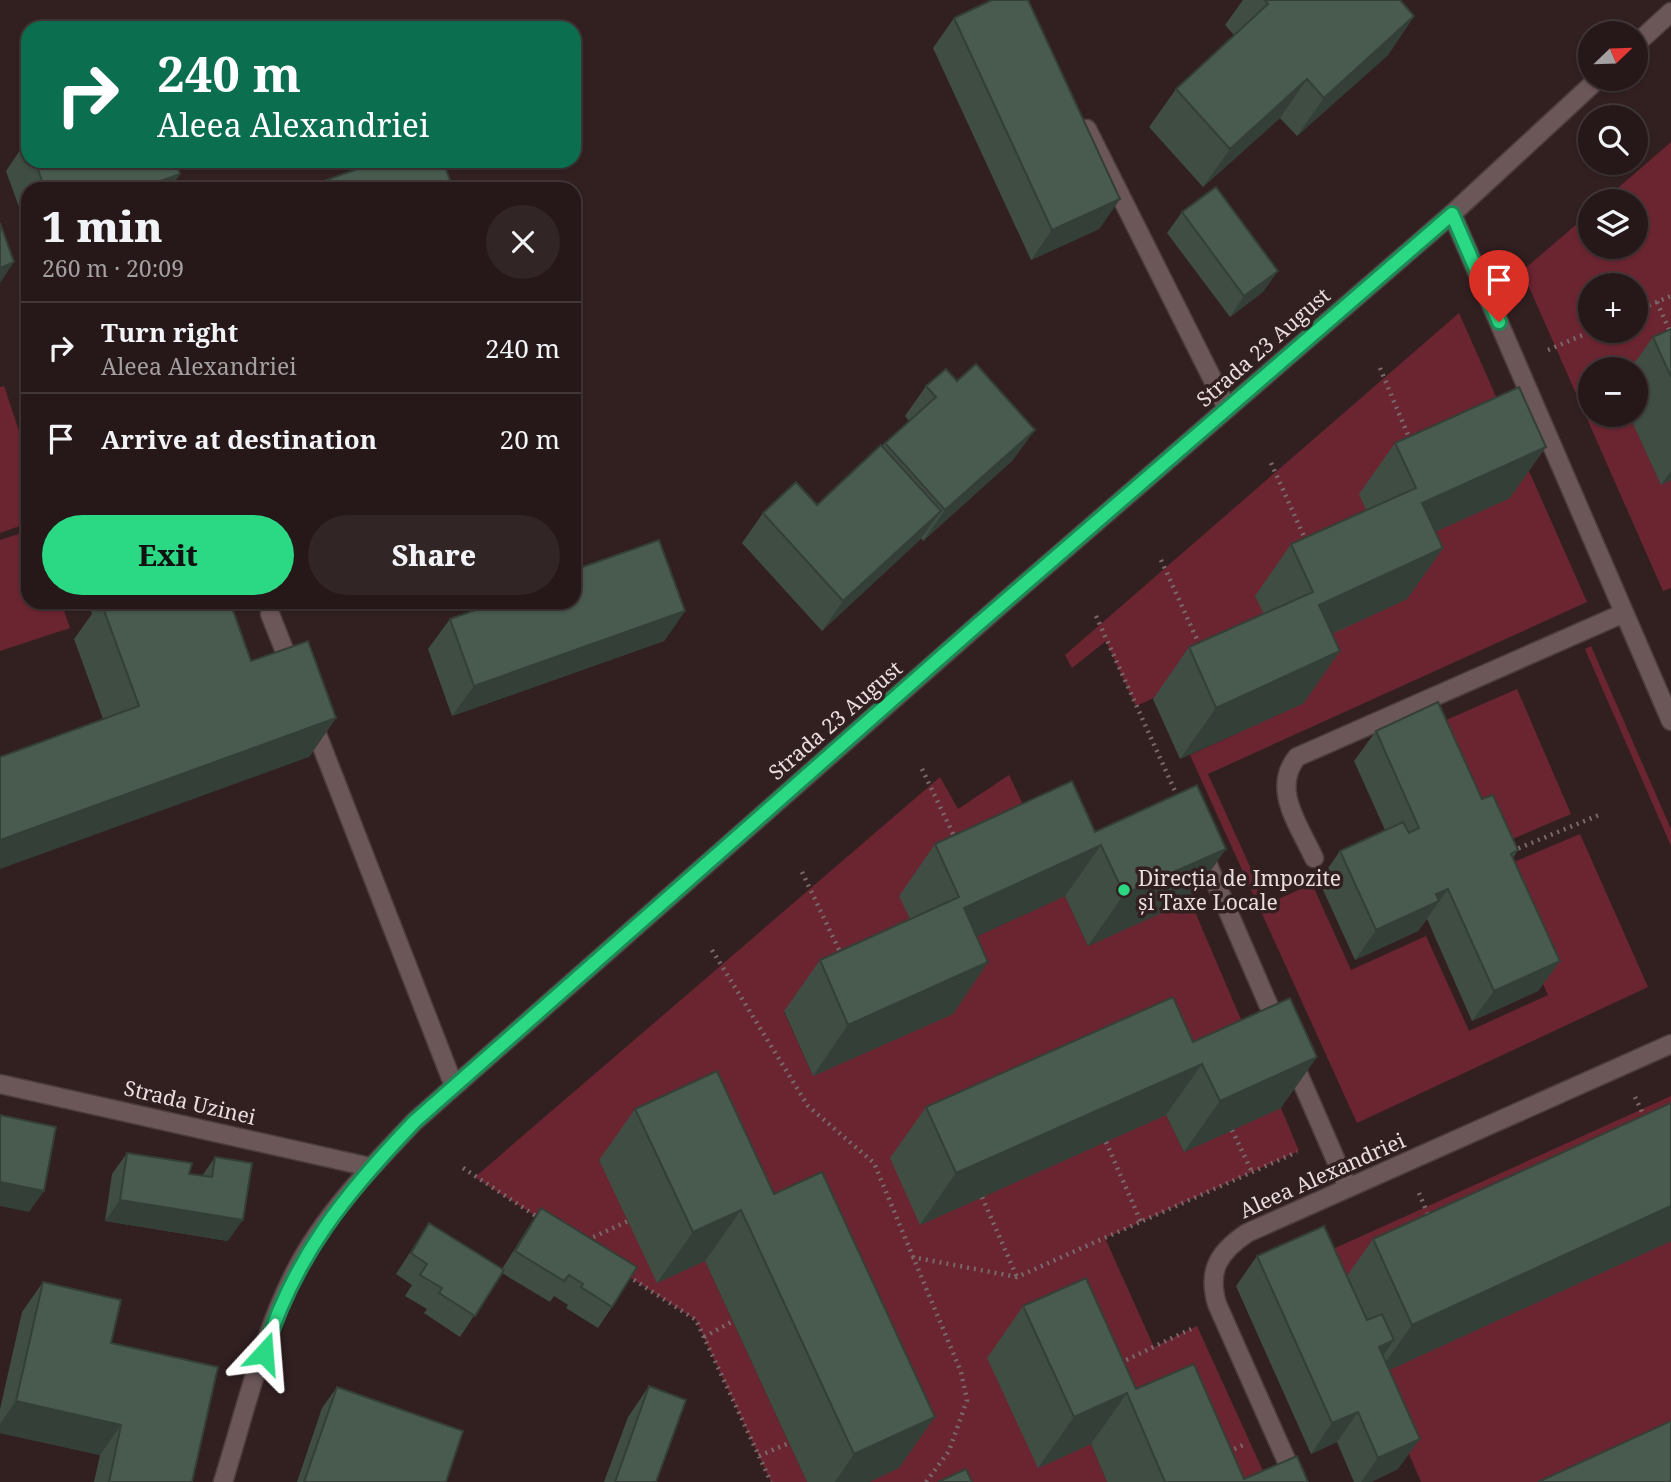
<!DOCTYPE html>
<meta charset="utf-8">
<style>
body{margin:0;font-family:"Noto Serif",serif;background:#322526;color:#f1f3f6;height:100vh;display:flex;flex-direction:column;font-size:26px;white-space:nowrap}
*{box-sizing:border-box;margin:0}
p{font-size:23px;color:#a4a0a2}
.icon{flex:none;width:38px;height:38px;fill:none;stroke:currentColor;stroke-width:2;stroke-linecap:round;stroke-linejoin:round}
.map{position:relative;flex:1;overflow:hidden}
.side{position:absolute;left:21px;top:182px;width:560px;height:427px;display:flex;flex-direction:column;background:#261819;border-radius:21px;box-shadow:0 2px 5px #0004,0 0 0 2px #423738}
.side>*{flex:none}
.guide{position:absolute;left:21px;top:21px;width:560px;height:147px;border-radius:21px;box-shadow:0 2px 5px #0004,0 0 0 2px #423738;background:#0b6e4f;color:#fff;overflow:hidden}
.needle{width:46px;rotate:67deg}
.fabs{position:absolute;left:1578px;top:21px;display:grid;gap:14px}
.fabs a{display:grid;place-items:center;width:70px;height:70px;border-radius:50%;background:#261819;box-shadow:0 2px 5px #0004,0 0 0 2px #423738;font-size:35px}
.pin{position:absolute;display:grid;place-items:center;width:60px;height:60px;color:#fff;margin:-72px -30px;border-radius:50% 50% 50% 0;rotate:-45deg;box-shadow:0 0 7px #0007}
.pin .icon{rotate:45deg}
.me{position:absolute;width:77px;margin:-38px;rotate:19deg;stroke-linejoin:round;filter:drop-shadow(0 0 5px #0008)}
.turn{display:flex;align-items:center;gap:24px;height:147px;padding:0 21px;font-size:32px}
.turn .icon{width:91px;height:91px;stroke-width:2.5}
.turn b{display:block;font-size:49px;line-height:60px}
.round{display:grid;place-items:center;flex:none;width:74px;height:74px;border-radius:37px;background:#322526}
.overview{display:flex;align-items:center;justify-content:space-between;height:119px;padding:0 21px}
h1{font-size:42px;font-weight:800;line-height:52px}
.cta{display:flex;gap:14px;margin-top:auto;padding:14px 21px}
.cta a{flex:1;height:80px;border-radius:42px;background:#2bd884;color:#111;font-size:28px;font-weight:800;line-height:80px;text-align:center}
.cta a+a{background:#322526;color:#f1f3f6}
ul{padding:0;list-style:none}
li{display:flex;align-items:center;gap:21px;height:91px;padding:0 21px;border-top:2px solid #423738}
li div{flex:1}
li b{display:block;font-size:26px}
li em{font-style:normal}
.map>svg:first-child{display:block}
</style>
<div class="map">
<svg width="1671" height="1482" viewBox="0 0 1671 1482">
<rect width="100%" height="100%" fill="#322021"/>
<!-- green -->
<path fill="#6b2531" fill-rule="evenodd" d="M 1671,142 L 1671,364 L 1636,369 L 1591,369 L 1591,415 L 1629,415 L 1661,484 L 1671,480 L 1671,588 L 1663,591 L 1522,271 L 1591,212 L 1591,247 L 1636,247 L 1636,201 L 1603,201 ZM 1591,285 L 1636,285 L 1636,331 L 1591,331 Z
M 1459,313 L 1587,602 L 1208,774 L 1267,904 L 1312,884 L 1351,970 L 1426,936 L 1469,1031 L 1548,995 L 1493,871 L 1580,834 L 1648,987 L 1357,1123 L 1190,755 L 1304,703 L 1283,656 L 1407,599 L 1380,539 L 1277,643 L 1136,706 L 1106,641 L 1072,668 L 1065,655 Z
M 4,386 L 28,458 L 28,523 L 0,533 L 0,387 Z
M 28,531 L 28,602 L 61,602 L 70,628 L 0,651 L 0,540 Z
M 1591,646 L 1671,829 L 1671,846 L 1585,649 Z
M 1517,689 L 1571,814 L 1484,851 L 1428,728 Z
M 1009,775 L 1036,832 L 923,949 L 784,1012 L 813,1076 L 928,959 L 1065,896 L 1088,946 L 1190,900 L 1254,1050 L 1166,1115 L 1184,1152 L 1281,1108 L 1299,1151 L 1105,1238 L 1154,1347 L 1197,1326 L 1268,1482 L 1186,1482 L 1050,1329 L 1038,1468 L 1091,1444 L 1107,1482 L 869,1482 L 899,1468 L 705,1261 L 807,1482 L 771,1482 L 696,1320 L 475,1177 L 940,777 L 958,809 Z
M 1671,1096 L 1671,1138 L 1337,1290 L 1322,1254 Z
M 1671,1241 L 1671,1456 L 1614,1482 L 1421,1482 L 1376,1376 Z"/>
<g fill="none" stroke-linecap="round" stroke-linejoin="round">
<defs>
<path id="minor" d="M 1636,44 L 1671,12
M 1087,129 L 1227,408
M 1452,214 L 1671,721
M 270,614 L 293,672
M 312,721 L 454,1086
M 1202,851 L 1278,1027
M 1314,858 C 1299,825 1271,789 1297,757 L 1624,613
M 1292,1059 L 1348,1188
M 0,1084 L 370,1167
M 223,1482 C 245,1412 262,1336 296,1270 C 325,1214 372,1166 415,1121 L 996,609 L 1452,214 L 1598,79
M 1296,1482 L 1217,1304 C 1207,1270 1219,1252 1247,1233 L 1671,1044"/>
</defs>
<!-- minor casing -->
<use href="#minor" stroke="#4b3c3e" stroke-width="21"/>
<!-- path -->
<path stroke="#786869" stroke-width="4.5" stroke-dasharray="2 5" stroke-linecap="butt" d="M 1657,302 L 1671,334
M 1636,311 L 1671,296
M 1548,350 L 1592,331
M 1380,368 L 1410,440
M 1271,463 L 1306,541
M 1161,560 L 1200,646
M 1096,616 L 1179,800
M 922,769 L 955,838
M 1512,851 L 1599,815
M 802,872 L 841,954
M 712,950 L 808,1106 L 874,1163 L 961,1372 L 967,1400 L 949,1451 L 926,1482
M 1635,1097 L 1645,1118
M 1232,1130 L 1252,1172
M 1106,1142 L 1141,1222
M 463,1168 L 539,1218
M 1419,1193 L 1429,1217
M 982,1197 L 1017,1277
M 587,1240 L 628,1221
M 912,1257 L 1017,1277 L 1297,1152
M 628,1276 L 696,1320 L 771,1482
M 704,1337 L 733,1321
M 1120,1363 L 1191,1329
M 1228,1452 L 1245,1444
M 759,1456 L 789,1443"/>
<!-- minor -->
<use href="#minor" stroke="#6b5658" stroke-width="18"/>
</g>
<!-- wall -->
<path fill="#3f4d43" d="M 1243,0 L 1400,0 L 1414,16 L 1388,55 L 1297,136 L 1280,118 L 1203,187 L 1149,127 L 1176,89 L 1234,35 L 1225,25 Z
M 954,18 L 1120,199 L 1099,229 L 1031,260 L 933,48 Z
M 27,140 L 28,140 L 28,161 L 175,161 L 180,174 L 169,189 L 28,189 L 28,232 L 6,171 Z
M 1182,212 L 1263,292 L 1230,317 L 1167,233 Z
M 1671,329 L 1671,480 L 1661,485 L 1629,415 L 1636,415 L 1636,369 L 1630,369 L 1653,337 Z
M 926,386 L 1013,460 L 923,541 L 921,538 L 822,631 L 742,543 L 763,513 L 817,505 L 909,421 L 905,416 Z
M 1395,443 L 1510,498 L 1435,532 L 1443,548 L 1407,599 L 1332,634 L 1304,703 L 1180,759 L 1153,699 L 1189,647 L 1264,614 L 1255,596 L 1291,544 L 1366,510 L 1359,494 Z
M 580,568 L 685,611 L 664,641 L 452,716 L 428,649 L 450,619 L 574,602 Z
M 88,602 L 230,602 L 251,661 L 336,718 L 309,757 L 103,719 L 74,639 L 92,614 Z
M 1376,731 L 1482,799 L 1518,850 L 1513,858 L 1560,961 L 1538,991 L 1472,1021 L 1427,919 L 1418,931 L 1355,960 L 1319,881 L 1340,851 L 1385,830 L 1354,761 Z
M 1095,832 L 1190,900 L 1088,946 L 1065,896 L 977,936 L 988,962 L 953,1014 L 813,1076 L 784,1011 L 820,960 L 910,919 L 899,896 L 935,844 Z
M 1193,1042 L 1281,1108 L 1184,1152 L 1166,1115 L 920,1225 L 890,1158 L 926,1107 Z
M 717,1071 L 899,1468 L 869,1482 L 807,1482 L 705,1261 L 657,1283 L 599,1160 L 635,1109 Z
M 1671,1103 L 1671,1241 L 1389,1370 L 1398,1469 L 1371,1482 L 1354,1482 L 1337,1442 L 1311,1454 L 1236,1286 L 1257,1256 L 1347,1276 L 1373,1239 Z
M 127,1153 L 189,1174 L 202,1176 L 215,1157 L 228,1241 L 105,1221 L 112,1174 Z
M 541,1208 L 612,1307 L 598,1328 L 566,1308 L 568,1305 L 554,1296 L 550,1302 L 502,1273 L 460,1337 L 424,1313 L 427,1309 L 405,1296 L 412,1285 L 396,1274 L 429,1223 L 502,1269 L 527,1229 Z
M 43,1282 L 111,1343 L 192,1482 L 94,1482 L 100,1455 L 0,1433 L 0,1409 L 22,1312 Z
M 1023,1306 L 1136,1389 L 1244,1479 L 1308,1482 L 1107,1482 L 1091,1444 L 1038,1468 L 987,1358 Z
M 649,1386 L 656,1482 L 604,1482 L 628,1417 Z
M 337,1387 L 446,1482 L 297,1482 L 322,1408 Z"/>
<!-- shaded-wall -->
<path fill="#333f37" d="M 1414,16 L 1388,55 L 1297,136 L 1324,98 Z
M 1307,79 L 1280,118 L 1203,187 L 1230,149 Z
M 180,174 L 169,189 L 138,189 Z
M 1120,199 L 1099,229 L 1031,260 L 1052,230 Z
M 14,262 L 0,283 L 0,268 Z
M 1278,271 L 1263,292 L 1230,317 L 1244,296 Z
M 1035,430 L 1013,460 L 923,541 L 945,510 Z
M 1546,447 L 1510,498 L 1386,554 L 1422,503 Z
M 1671,471 L 1671,480 L 1661,485 Z
M 941,511 L 919,541 L 822,631 L 843,601 Z
M 1443,548 L 1407,599 L 1283,656 L 1319,605 Z
M 685,611 L 664,641 L 452,716 L 474,686 Z
M 1340,651 L 1304,703 L 1180,759 L 1216,708 Z
M 336,718 L 309,757 L 0,869 L 0,840 Z
M 1101,845 L 1065,896 L 928,959 L 964,908 Z
M 1226,849 L 1190,900 L 1088,946 L 1124,894 Z
M 1448,889 L 1418,931 L 1355,960 L 1376,930 L 1436,894 Z
M 1560,961 L 1538,991 L 1472,1021 L 1494,991 Z
M 988,962 L 953,1014 L 813,1076 L 848,1025 Z
M 1317,1057 L 1281,1108 L 1184,1152 L 1220,1101 Z
M 1202,1064 L 1166,1115 L 920,1225 L 956,1173 Z
M 0,1182 L 44,1191 L 29,1212 L 0,1206 Z
M 120,1200 L 243,1220 L 228,1241 L 105,1221 Z
M 1671,1206 L 1671,1241 L 1376,1376 L 1412,1325 Z
M 741,1210 L 705,1261 L 657,1283 L 693,1232 Z
M 1394,1340 L 1373,1370 L 1379,1347 Z
M 1127,1393 L 1091,1444 L 1038,1468 L 1074,1417 Z
M 16,1401 L 121,1425 L 100,1455 L 0,1433 L 0,1424 Z
M 1358,1412 L 1337,1442 L 1311,1454 L 1332,1423 Z
M 935,1417 L 899,1468 L 869,1482 L 835,1482 L 854,1454 Z
M 1420,1439 L 1398,1469 L 1371,1482 L 1361,1482 L 1378,1458 Z"/>
<!-- building -->
<path fill="#495a4e" stroke="#333f37" stroke-width="2" d="M 992,0 L 1028,0 L 1120,199 L 1052,230 L 954,18 Z
M 1265,0 L 1400,0 L 1414,16 L 1324,98 L 1307,79 L 1230,149 L 1176,89 L 1268,4 Z
M 35,161 L 175,161 L 180,174 L 138,189 L 45,189 Z
M 379,161 L 443,161 L 453,189 L 302,189 Z
M 1216,187 L 1278,271 L 1244,296 L 1182,212 Z
M 0,223 L 14,262 L 0,268 Z
M 1671,329 L 1671,377 L 1653,337 Z
M 976,364 L 1035,430 L 945,510 L 885,443 L 936,397 L 926,386 L 946,369 L 957,381 Z
M 1519,387 L 1546,447 L 1422,503 L 1443,548 L 1319,605 L 1340,651 L 1216,708 L 1189,647 L 1313,592 L 1291,544 L 1416,488 L 1395,443 Z
M 881,445 L 941,511 L 843,601 L 763,513 L 796,482 L 817,505 Z
M 659,540 L 685,611 L 474,686 L 450,619 L 498,602 L 574,602 L 574,551 L 580,568 Z
M 101,602 L 230,602 L 251,661 L 308,641 L 336,718 L 0,840 L 0,757 L 139,706 Z
M 1438,702 L 1482,799 L 1493,795 L 1518,850 L 1511,854 L 1560,961 L 1494,991 L 1448,889 L 1436,894 L 1439,901 L 1376,930 L 1340,851 L 1403,822 L 1409,833 L 1419,828 L 1376,731 Z
M 1072,781 L 1095,832 L 1197,785 L 1226,849 L 1124,894 L 1101,845 L 964,908 L 988,962 L 848,1025 L 820,960 L 959,897 L 935,844 Z
M 1173,997 L 1193,1042 L 1290,998 L 1317,1057 L 1220,1101 L 1202,1064 L 956,1173 L 926,1107 Z
M 717,1071 L 774,1194 L 822,1172 L 935,1417 L 854,1454 L 741,1210 L 693,1232 L 635,1109 Z
M 1671,1103 L 1671,1206 L 1412,1325 L 1373,1239 Z
M 0,1115 L 56,1127 L 44,1191 L 0,1182 Z
M 127,1153 L 192,1163 L 189,1174 L 212,1177 L 215,1157 L 252,1163 L 243,1220 L 120,1200 Z
M 541,1208 L 637,1267 L 612,1307 L 581,1287 L 583,1284 L 569,1275 L 564,1281 L 515,1251 Z
M 429,1223 L 504,1270 L 475,1316 L 439,1293 L 442,1288 L 420,1275 L 427,1264 L 411,1253 Z
M 1324,1226 L 1367,1320 L 1382,1314 L 1394,1340 L 1379,1347 L 1420,1439 L 1378,1458 L 1358,1412 L 1332,1423 L 1257,1256 Z
M 1086,1278 L 1136,1389 L 1194,1364 L 1244,1479 L 1297,1456 L 1308,1482 L 1165,1482 L 1127,1393 L 1074,1417 L 1023,1306 Z
M 43,1282 L 121,1300 L 111,1343 L 218,1367 L 192,1482 L 109,1482 L 121,1425 L 16,1401 Z
M 649,1386 L 686,1400 L 656,1482 L 615,1482 Z
M 337,1387 L 463,1431 L 446,1482 L 304,1482 Z
M 1671,1421 L 1671,1482 L 1538,1482 Z
M 966,1469 L 972,1482 L 938,1482 Z"/>
<g fill="none" stroke-linecap="round" stroke-linejoin="round">
<defs>
<path id="route" d="M 264,1353 C 294,1256 346,1193 415,1121 L 975,627 L 1452,214 L 1499,322"/>
</defs>
<!-- route casing -->
<use href="#route" stroke="#1c8c56" stroke-width="18"/>
<!-- route -->
<use href="#route" stroke="#2bd884" stroke-width="12"/>
</g>
<!-- markers -->
<circle fill="#2bd884" stroke="#322021" stroke-width="2.5" cx="1124" cy="890" r="7"/>
<g text-anchor="middle" dominant-baseline="central" stroke-width="7" stroke-linejoin="round" paint-order="stroke">
<!-- street labels -->
<g font-size="21" fill="#e9ddde" stroke="#322021">
<text transform="translate(1263 347) rotate(-41)">Strada 23 August</text>
<text transform="translate(835 720) rotate(-41)">Strada 23 August</text>
<text transform="translate(190 1102) rotate(13)">Strada Uzinei</text>
<text transform="translate(1322 1175) rotate(-24)">Aleea Alexandriei</text>
</g>
<!-- poi labels -->
<g font-size="21" fill="#e9ddde" stroke="#322021" text-anchor="start">
<text x="1138" y="878">Direcția de Impozite<tspan x="1138" dy="24">și Taxe Locale</tspan></text>
</g>
</g>
</svg>
<div class="fabs">
<a><svg class="needle" viewBox="-14 -14 28 28"><path d="M0-13l5 13h-10z" fill="#e53935"/><path d="M0 13l5-13h-10z" fill="#a4a0a2"/></svg></a>
<a><svg class="icon" aria-label="search" viewBox="0 0 24 24"><circle cx="10" cy="10" r="6"/><path d="M15 15l6 6"/></svg></a>
<a><svg class="icon" aria-label="layers" viewBox="0 0 24 24"><path d="M12 4l9 5-9 5-9-5zM3 14l9 5 9-5"/></svg></a>
<a>+</a>
<a>−</a>
</div>
<div class="pin" style="left:1499px;top:322px;background:#d93025"><svg class="icon" aria-label="arrive" viewBox="0 0 24 24"><path d="M6 21V4h12l-3 4 3 4H6"/></svg></div>
<svg class="me" style="left:264px;top:1353px" viewBox="-20 -20 40 40"><path d="M0-17L14 15 0 8-14 15z" fill="#2bd884" stroke="#fff" stroke-width="4"/></svg>
<div class="guide">
<div class="turn"><svg class="icon" aria-label="right" viewBox="0 0 24 24"><path d="M7 20v-9h11M14 6l5 5-5 5"/></svg><div><b>240 m</b>Aleea Alexandriei</div></div>
</div>
<section class="side">
<div class="overview"><div><h1>1 min</h1><p>260 m · 20:09</p></div><a class="round"><svg class="icon" aria-label="close" viewBox="0 0 24 24"><path d="M6 6l12 12M18 6L6 18"/></svg></a></div>
<ul>
<li><svg class="icon" aria-label="right" viewBox="0 0 24 24"><path d="M7 20v-9h11M14 6l5 5-5 5"/></svg><div><b>Turn right</b><p>Aleea Alexandriei</p></div><em>240 m</em></li>
<li><svg class="icon" aria-label="arrive" viewBox="0 0 24 24"><path d="M6 21V4h12l-3 4 3 4H6"/></svg><div><b>Arrive at destination</b></div><em>20 m</em></li>
</ul>
<div class="cta"><a>Exit</a><a>Share</a></div>
</section>
</div>
